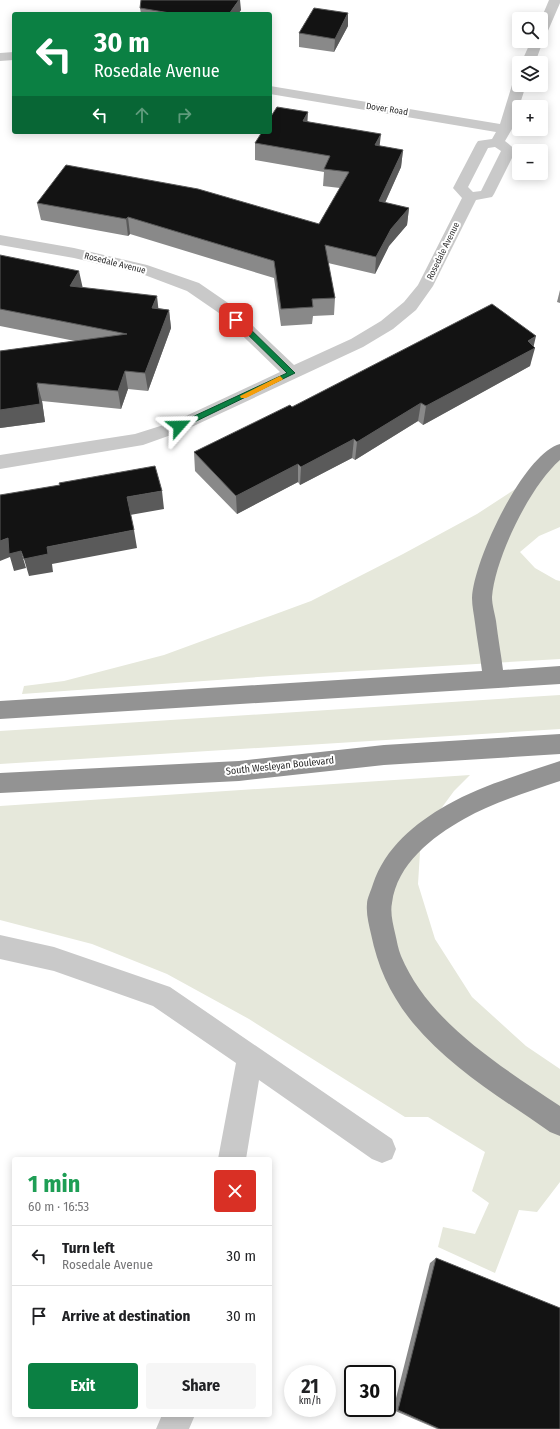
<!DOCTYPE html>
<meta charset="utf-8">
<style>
body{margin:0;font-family:"Fira Sans Condensed",sans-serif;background:#f6f6f6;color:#202124;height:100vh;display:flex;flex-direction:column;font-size:15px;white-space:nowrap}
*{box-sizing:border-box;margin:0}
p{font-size:13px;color:#757577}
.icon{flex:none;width:22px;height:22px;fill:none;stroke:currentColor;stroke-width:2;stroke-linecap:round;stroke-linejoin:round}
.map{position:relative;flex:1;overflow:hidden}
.drawer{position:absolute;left:12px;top:1157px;width:260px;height:260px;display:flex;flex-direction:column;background:#fff;border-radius:4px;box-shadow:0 2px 10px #0003}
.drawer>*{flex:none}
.banner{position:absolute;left:12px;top:12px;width:260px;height:122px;border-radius:4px;box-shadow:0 2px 10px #0003;background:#0b8043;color:#fff;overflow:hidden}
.tools{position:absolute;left:512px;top:12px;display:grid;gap:8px}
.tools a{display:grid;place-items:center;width:36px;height:36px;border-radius:4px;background:#fff;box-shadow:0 2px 10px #0003;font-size:20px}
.speed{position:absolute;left:284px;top:1365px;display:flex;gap:8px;font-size:20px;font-weight:700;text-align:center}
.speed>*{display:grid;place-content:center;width:52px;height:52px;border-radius:50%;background:#fff;box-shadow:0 2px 10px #0003;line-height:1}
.speed small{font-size:10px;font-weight:400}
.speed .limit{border:2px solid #111;border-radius:6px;background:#fff;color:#111}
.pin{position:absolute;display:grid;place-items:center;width:34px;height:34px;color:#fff;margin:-17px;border-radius:8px;box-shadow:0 2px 6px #0006}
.me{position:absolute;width:44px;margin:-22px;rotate:65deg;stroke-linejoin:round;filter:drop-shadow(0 0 3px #0008)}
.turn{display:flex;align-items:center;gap:14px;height:84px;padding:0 16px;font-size:18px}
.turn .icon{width:52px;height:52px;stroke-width:2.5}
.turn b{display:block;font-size:28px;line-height:34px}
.lanes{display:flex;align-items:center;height:38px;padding:0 16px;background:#0003;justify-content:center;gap:20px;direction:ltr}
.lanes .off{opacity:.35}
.round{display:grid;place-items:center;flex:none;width:42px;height:42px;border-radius:4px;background:#f6f6f6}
.headline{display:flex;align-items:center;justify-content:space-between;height:68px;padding:0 16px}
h1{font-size:24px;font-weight:700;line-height:30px;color:#1e9e55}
.button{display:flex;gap:8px;margin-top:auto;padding:8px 16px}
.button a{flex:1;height:46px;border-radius:4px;background:#0b8043;color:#fff;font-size:16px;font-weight:700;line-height:46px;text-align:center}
.button a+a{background:#f6f6f6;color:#202124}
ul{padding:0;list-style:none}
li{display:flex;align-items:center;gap:12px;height:60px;padding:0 16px;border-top:1px solid #e0e0e0}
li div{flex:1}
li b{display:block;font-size:15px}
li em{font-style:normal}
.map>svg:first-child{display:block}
</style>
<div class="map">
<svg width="560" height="1429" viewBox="0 0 560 1429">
<rect width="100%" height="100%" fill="#fff"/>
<!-- green -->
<path fill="#e6e8db" d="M 560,460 L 560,527 L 539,536 L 520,552 L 535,568 L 556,580 L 560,581 L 560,659 L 273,676 L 22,694 L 24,686 L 64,681 L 164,655 L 311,601 L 403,554 L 477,514 Z
M 560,695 L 560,729 L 0,764 L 0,731 Z
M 470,775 L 454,791 L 421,836 L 418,884 L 435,939 L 472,997 L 526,1046 L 560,1069 L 560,1182 L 537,1212 L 519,1210 L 495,1273 L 438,1247 L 443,1227 L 475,1234 L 489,1203 L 472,1191 L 485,1152 L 428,1117 L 405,1117 L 249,1019 L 167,974 L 92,944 L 0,920 L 0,806 Z"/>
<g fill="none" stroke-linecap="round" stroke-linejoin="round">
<!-- minor -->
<path fill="#c9c9c9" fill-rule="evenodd" d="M 549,0 L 560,0 L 560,3 L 547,33 L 546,36 L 541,37 L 541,19 Z
M 541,38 L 543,41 L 535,63 L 521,63 L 531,41 L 541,41 Z
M 14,52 L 14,60 L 0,61 L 0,53 Z
M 519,81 L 519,85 L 526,85 L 512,129 L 505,141 L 516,150 L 494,194 L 492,197 L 476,200 L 433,286 L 416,310 L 393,329 L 363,347 L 185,430 L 143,445 L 0,469 L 0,455 L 135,434 L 173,422 L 280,372 L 219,313 L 187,291 L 142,274 L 74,258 L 0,245 L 0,235 L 74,248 L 147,265 L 199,283 L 231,305 L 294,365 L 351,339 L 381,321 L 404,302 L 418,285 L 462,198 L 453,188 L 476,144 L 478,141 L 492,139 L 496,132 L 270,94 L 270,86 L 500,124 L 512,85 L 514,82 ZM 495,147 L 501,151 L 481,191 L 473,192 L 468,187 L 488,148 Z
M 0,935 L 54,947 L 170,987 L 392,1139 L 396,1149 L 392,1159 L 382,1163 L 372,1159 L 259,1080 L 246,1159 L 218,1159 L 236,1063 L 153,1006 L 54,971 L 0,959 Z
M 162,1415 L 195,1415 L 189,1429 L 156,1429 Z"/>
<!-- highway -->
<path fill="#939393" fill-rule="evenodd" d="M 560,444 L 560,460 C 530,486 495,558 492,597 C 492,605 495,614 496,621 C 498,638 501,654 503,670 L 560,666 L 560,684 L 0,719 L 0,701 L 482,671 C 480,655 477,639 475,623 C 474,615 472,606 472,598 C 473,562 523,454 560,444 Z
M 560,734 L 560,754 L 384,765 L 239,781 L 0,793 L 0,773 L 239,761 L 384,745 Z
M 560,761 L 560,781 C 528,792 494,802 464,819 C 432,837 397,864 392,903 C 390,912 393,924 395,933 C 397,941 398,949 401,956 C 429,1023 502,1067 560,1106 L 560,1136 L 550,1132 C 503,1099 450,1068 413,1023 C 391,996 378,968 371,934 C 369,925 366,914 367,904 C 367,898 371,891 373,884 C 385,848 415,823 447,805 C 482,785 522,774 560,761 Z"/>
</g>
<!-- wall -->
<path fill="#898989" d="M 140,8 L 241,10 L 238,14 L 141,14 Z
M 348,26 L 334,52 L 299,47 L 299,33 Z
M 307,121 L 380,146 L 403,150 L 401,167 L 385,203 L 409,208 L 407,225 L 389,246 L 375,274 L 328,263 L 335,298 L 334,315 L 313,316 L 312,324 L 281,326 L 274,278 L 130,234 L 128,236 L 41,220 L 37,203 L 319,224 L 340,188 L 323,186 L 324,172 L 255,160 L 255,143 Z
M 0,255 L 82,287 L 158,308 L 169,310 L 171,328 L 148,391 L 128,389 L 121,409 L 42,401 L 45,422 L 0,428 L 0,351 L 75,341 L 0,326 Z
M 560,290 L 560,303 L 557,302 Z
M 533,346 L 530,366 L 423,425 L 418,421 L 355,460 L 352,458 L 300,485 L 298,482 L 237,514 L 195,471 L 194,452 L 292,407 Z
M 436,1258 L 560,1429 L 437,1429 L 393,1410 L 430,1263 Z"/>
<!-- shaded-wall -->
<path fill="#5a5a5a" d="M 239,0 L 240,0 L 241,10 L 238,14 L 229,14 Z
M 348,13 L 348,26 L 334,52 L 335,39 Z
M 308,112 L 307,129 L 303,121 Z
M 381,134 L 379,151 L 375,145 Z
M 403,150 L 401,167 L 378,218 L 379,201 Z
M 409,208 L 407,225 L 389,246 L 375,274 L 376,257 L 391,229 Z
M 128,217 L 130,234 L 128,236 L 126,219 Z
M 79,271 L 83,289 L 70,286 Z
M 157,296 L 159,314 L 152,308 Z
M 169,310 L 171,328 L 148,391 L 145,373 Z
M 536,336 L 533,349 L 535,348 L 530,366 L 423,425 L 426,406 Z
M 125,371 L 128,389 L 121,409 L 118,391 Z
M 37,383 L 42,401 L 45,422 L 0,428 L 0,410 Z
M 421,403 L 418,421 L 355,460 L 357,442 Z
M 354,439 L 352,458 L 300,485 L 301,467 Z
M 298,464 L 298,482 L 237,514 L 236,496 Z
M 162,491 L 164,509 L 130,515 L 127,497 Z
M 134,530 L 137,548 L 52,564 L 53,572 L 29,576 L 24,559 L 47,547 Z
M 8,538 L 21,551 L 26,568 L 14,571 L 10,557 L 0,561 L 0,541 Z"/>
<!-- building -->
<path fill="#131313" stroke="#5a5a5a" d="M 141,0 L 239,0 L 229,14 L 176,14 L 140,8 Z
M 314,8 L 348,13 L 335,39 L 299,33 Z
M 277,107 L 308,112 L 303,121 L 381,134 L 375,145 L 403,150 L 379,201 L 409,208 L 391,229 L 376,257 L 325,245 L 335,298 L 312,299 L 313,307 L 281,309 L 274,261 L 128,217 L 126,219 L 37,203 L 66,165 L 198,189 L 319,224 L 349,172 L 324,169 L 330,156 L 255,143 L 262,132 L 270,132 L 270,118 Z
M 0,255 L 79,271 L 70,286 L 157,296 L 152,308 L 169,310 L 145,373 L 125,371 L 118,391 L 37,383 L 40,404 L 0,410 L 0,351 L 127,334 L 0,309 Z
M 492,304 L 536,336 L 528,341 L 535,348 L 426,406 L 421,403 L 357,442 L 354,439 L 301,467 L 298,464 L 236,496 L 194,452 L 290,405 L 292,407 Z
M 155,466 L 162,491 L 127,497 L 134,530 L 47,547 L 48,554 L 24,559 L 21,551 L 9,554 L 8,538 L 0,541 L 0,495 L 60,485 L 59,483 Z
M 436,1258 L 560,1308 L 560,1429 L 440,1429 L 398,1410 Z"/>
<!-- route -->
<path fill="#0b8043" stroke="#07532c" d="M 236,317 L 239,318 L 295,373 L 182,428 L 177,428 L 177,424 L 287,373 L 234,321 L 233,320 Z"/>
<!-- slow -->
<path fill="#f59e0b" d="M 280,376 L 283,379 L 282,380 L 246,398 L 241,398 L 240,396 Z"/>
<g text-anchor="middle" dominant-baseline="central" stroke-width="4" stroke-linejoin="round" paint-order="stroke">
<!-- far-street labels -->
<g font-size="9" fill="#2c2c2c" stroke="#fff">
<text transform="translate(387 109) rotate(9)">Dover Road</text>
<text transform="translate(443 251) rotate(-64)">Rosedale Avenue</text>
<text transform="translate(115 263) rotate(14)">Rosedale Avenue</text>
</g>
<!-- street labels -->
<g font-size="10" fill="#2c2c2c" stroke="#fff">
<text transform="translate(280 766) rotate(-6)">South Wesleyan Boulevard</text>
</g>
</g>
</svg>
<div class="tools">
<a><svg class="icon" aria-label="search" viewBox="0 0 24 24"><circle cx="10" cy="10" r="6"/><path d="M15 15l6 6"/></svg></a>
<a><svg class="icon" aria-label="layers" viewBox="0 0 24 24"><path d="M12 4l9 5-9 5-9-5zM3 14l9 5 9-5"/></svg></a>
<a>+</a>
<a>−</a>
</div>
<div class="speed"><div>21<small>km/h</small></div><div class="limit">30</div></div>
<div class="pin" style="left:236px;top:320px;background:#d93025"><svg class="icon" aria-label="arrive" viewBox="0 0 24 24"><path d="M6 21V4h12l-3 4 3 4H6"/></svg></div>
<svg class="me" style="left:179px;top:426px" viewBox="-20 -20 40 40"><path d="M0-17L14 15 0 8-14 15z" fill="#0b8043" stroke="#fff" stroke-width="4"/></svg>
<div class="banner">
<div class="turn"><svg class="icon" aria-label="left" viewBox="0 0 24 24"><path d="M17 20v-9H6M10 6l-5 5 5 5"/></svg><div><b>30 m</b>Rosedale Avenue</div></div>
<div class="lanes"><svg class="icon" aria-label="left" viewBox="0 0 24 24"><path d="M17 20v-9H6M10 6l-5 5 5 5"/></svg><svg class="icon off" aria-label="ahead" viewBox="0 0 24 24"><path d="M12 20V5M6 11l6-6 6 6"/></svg><svg class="icon off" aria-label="right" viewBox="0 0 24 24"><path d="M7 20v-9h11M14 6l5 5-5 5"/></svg></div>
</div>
<section class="drawer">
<div class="headline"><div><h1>1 min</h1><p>60 m · 16:53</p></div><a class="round" style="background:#d93025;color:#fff"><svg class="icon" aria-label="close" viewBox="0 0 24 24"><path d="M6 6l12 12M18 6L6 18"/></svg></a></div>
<ul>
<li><svg class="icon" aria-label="left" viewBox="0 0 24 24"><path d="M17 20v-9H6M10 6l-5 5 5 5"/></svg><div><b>Turn left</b><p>Rosedale Avenue</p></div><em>30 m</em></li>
<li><svg class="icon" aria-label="arrive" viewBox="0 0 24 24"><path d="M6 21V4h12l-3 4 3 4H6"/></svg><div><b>Arrive at destination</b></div><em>30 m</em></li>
</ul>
<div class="button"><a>Exit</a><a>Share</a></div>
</section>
</div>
